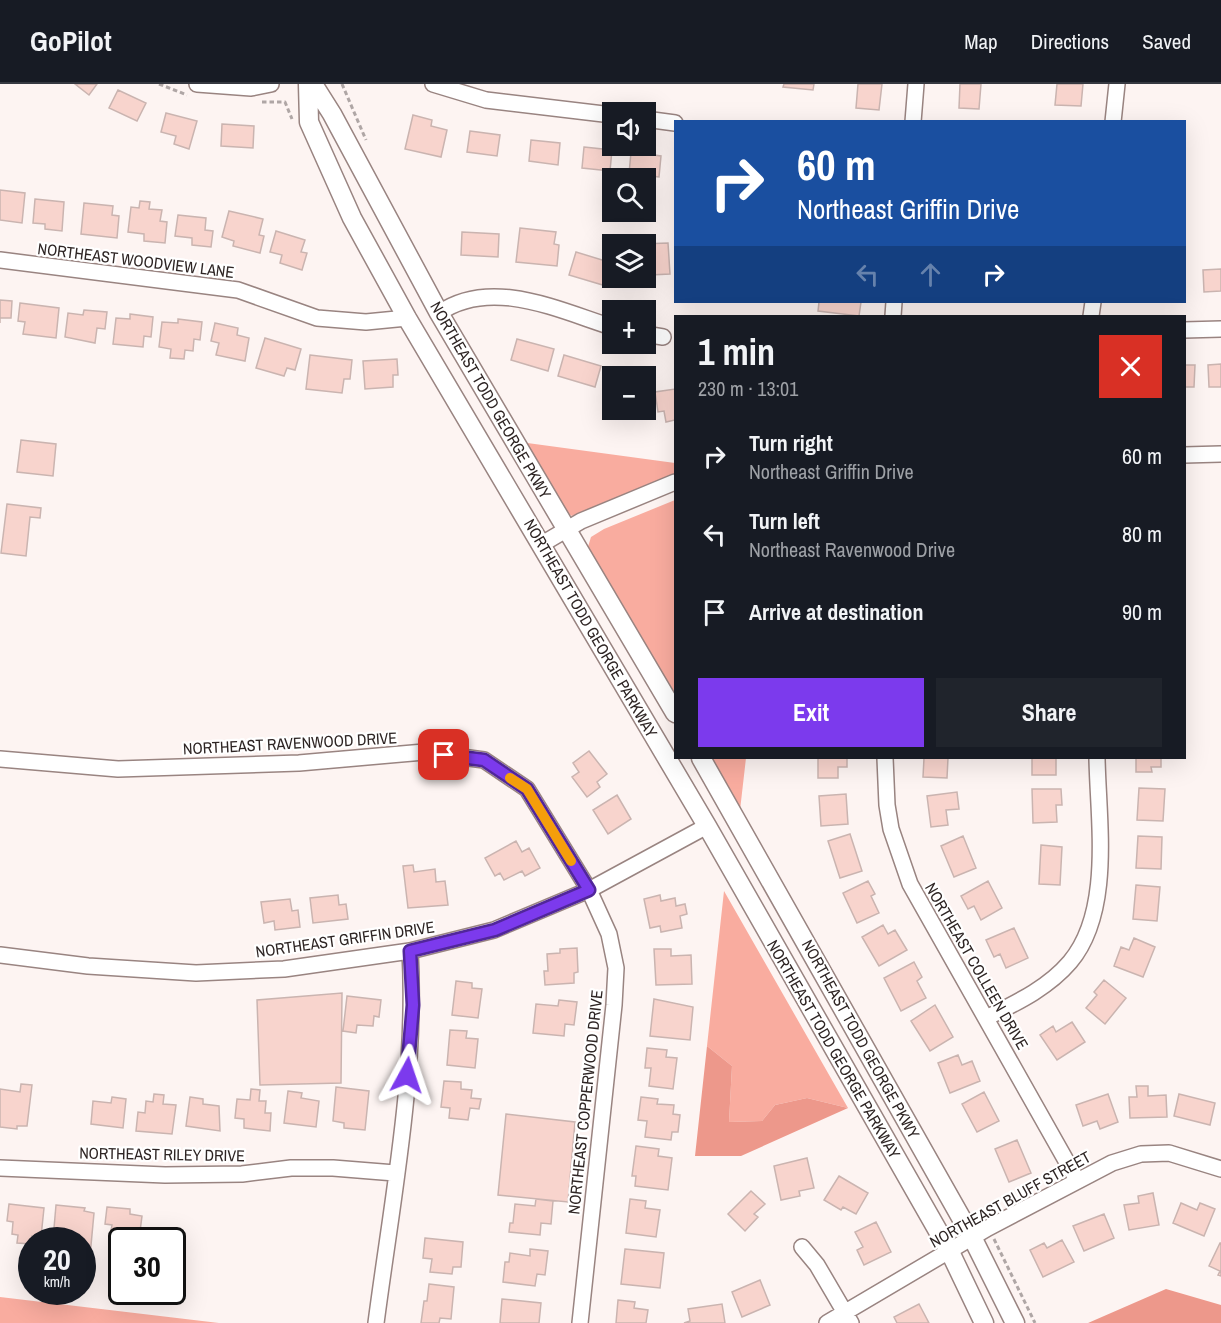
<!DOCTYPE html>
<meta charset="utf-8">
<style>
body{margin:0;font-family:"Archivo Narrow",sans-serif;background:#20242c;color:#f1f3f6;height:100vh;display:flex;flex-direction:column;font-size:22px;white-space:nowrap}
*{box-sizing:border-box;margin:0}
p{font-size:20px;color:#9ea1a6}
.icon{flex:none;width:33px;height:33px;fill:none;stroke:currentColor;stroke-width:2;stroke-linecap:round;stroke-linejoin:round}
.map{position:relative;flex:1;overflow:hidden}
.panel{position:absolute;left:674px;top:231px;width:512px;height:444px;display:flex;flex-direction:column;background:#171b24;border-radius:0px;box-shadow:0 6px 24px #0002}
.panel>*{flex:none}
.banner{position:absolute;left:674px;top:36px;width:512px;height:183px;border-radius:0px;box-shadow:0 6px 24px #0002;background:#1a4fa0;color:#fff;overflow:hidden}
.fabs{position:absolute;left:602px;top:18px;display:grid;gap:12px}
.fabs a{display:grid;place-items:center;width:54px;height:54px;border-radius:0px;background:#171b24;box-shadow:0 6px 24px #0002;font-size:30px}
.speed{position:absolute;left:18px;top:1143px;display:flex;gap:12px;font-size:30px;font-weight:700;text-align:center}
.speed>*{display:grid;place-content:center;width:78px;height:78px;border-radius:50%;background:#171b24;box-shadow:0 6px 24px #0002;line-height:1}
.speed small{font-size:15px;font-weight:400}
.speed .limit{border:3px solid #111;border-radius:9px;background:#fff;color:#111}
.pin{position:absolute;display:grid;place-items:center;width:51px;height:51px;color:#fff;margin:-26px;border-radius:12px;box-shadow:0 3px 9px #0006}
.me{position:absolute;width:66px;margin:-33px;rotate:5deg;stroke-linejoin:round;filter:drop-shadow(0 0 4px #0008)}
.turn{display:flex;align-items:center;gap:21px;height:126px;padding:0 24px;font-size:27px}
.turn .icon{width:78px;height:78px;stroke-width:2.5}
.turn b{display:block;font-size:42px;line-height:51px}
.lanes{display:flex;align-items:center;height:57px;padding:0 24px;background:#0003;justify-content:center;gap:30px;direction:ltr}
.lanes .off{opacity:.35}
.round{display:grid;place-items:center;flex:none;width:63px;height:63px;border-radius:0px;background:#20242c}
.summary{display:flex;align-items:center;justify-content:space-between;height:102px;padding:0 24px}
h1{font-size:36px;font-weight:800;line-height:45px}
.cta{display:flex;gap:12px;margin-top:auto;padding:12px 24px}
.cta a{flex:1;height:69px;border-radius:0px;background:#7c3aed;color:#fff;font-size:24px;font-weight:800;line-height:69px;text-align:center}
.cta a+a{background:#20242c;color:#f1f3f6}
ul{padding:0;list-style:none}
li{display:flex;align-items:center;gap:18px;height:78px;padding:0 24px}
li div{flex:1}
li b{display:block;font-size:22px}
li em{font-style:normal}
header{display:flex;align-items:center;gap:36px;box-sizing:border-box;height:84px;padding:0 30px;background:#171b24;border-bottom:2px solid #363941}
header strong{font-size:28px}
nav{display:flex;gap:33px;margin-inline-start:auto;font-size:21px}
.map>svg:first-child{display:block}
</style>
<header>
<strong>GoPilot</strong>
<nav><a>Map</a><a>Directions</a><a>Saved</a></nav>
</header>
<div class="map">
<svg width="1221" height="1239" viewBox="0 0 1221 1239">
<rect width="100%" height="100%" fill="#fdf4f2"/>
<!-- green -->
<path fill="#f9ac9f" d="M 520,358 L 675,379 L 675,391 L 572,432 L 560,426 Z
M 675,416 L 675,625 L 587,466 L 591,453 L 604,445 Z
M 703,674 L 746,674 L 739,735 Z
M 724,807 L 848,1024 L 807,1014 L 775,1021 L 762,1037 L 729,1038 L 732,982 L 707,962 Z
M 0,1213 L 219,1239 L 0,1239 Z"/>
<!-- forest -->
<path fill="#ed988b" d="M 707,962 L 732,982 L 729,1038 L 762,1037 L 775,1021 L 807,1014 L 848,1024 L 741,1072 L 695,1072 Z
M 1166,1205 L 1221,1221 L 1221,1239 L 1088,1239 Z"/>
<!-- building -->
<path fill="#f8d4cd" stroke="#cab4b0" stroke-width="1.5" d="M 75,0 L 97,0 L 89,11 Z
M 784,0 L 814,0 L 813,6 L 783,3 Z
M 858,0 L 882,0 L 879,26 L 856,24 Z
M 960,0 L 981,0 L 979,25 L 959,24 Z
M 1057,0 L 1083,0 L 1081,22 L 1055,21 Z
M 118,6 L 146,19 L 137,37 L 109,24 Z
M 166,29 L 197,37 L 189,65 L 174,60 L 176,52 L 161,48 Z
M 413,31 L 432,36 L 431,42 L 447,46 L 441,73 L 405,65 Z
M 222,40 L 254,42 L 253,64 L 221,62 Z
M 470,47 L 500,51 L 497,72 L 467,68 Z
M 531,56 L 560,59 L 558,81 L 529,77 Z
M 584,63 L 612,66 L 610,87 L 582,84 Z
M 631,68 L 661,72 L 659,93 L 629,90 Z
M 0,106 L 25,109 L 22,139 L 0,136 Z
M 35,115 L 64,118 L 62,147 L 45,145 L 45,140 L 33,139 Z
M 140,117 L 150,118 L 149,125 L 162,126 L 160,137 L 167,138 L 165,159 L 144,157 L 144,150 L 128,148 L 131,123 L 139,124 Z
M 84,119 L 113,122 L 112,131 L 119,132 L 117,154 L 81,150 Z
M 229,127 L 263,135 L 259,151 L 264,152 L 260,169 L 233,162 L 234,157 L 222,153 Z
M 178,131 L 206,134 L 205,146 L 213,147 L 211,163 L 192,161 L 192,154 L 175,152 Z
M 520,144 L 556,148 L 554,160 L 559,161 L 557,182 L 516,178 Z
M 276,147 L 305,156 L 301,168 L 307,169 L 302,186 L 280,179 L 282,171 L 270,168 Z
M 462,148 L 499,150 L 498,173 L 461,171 Z
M 668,159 L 670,190 L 650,191 L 650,199 L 625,200 L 624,194 L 645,194 L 645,160 L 640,160 Z
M 576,168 L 612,179 L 606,202 L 569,191 Z
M 1221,185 L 1221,207 L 1204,208 L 1203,186 Z
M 0,216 L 12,217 L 11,234 L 0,234 L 0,239 Z
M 819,218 L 861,218 L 859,232 L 818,227 Z
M 20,219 L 59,224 L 56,254 L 23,250 L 25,238 L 18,237 Z
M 84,226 L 107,228 L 105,245 L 97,244 L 95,259 L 65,253 L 68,229 L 83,231 Z
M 130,230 L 153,233 L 151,253 L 144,252 L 143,263 L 113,260 L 116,234 L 130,235 Z
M 178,235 L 202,238 L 200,256 L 194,255 L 193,267 L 185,266 L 184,275 L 170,274 L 171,265 L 159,263 L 162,238 L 178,239 Z
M 215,239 L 238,244 L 237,251 L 249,254 L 245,277 L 216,271 L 219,259 L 211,257 Z
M 265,254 L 301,265 L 295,286 L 287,284 L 284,292 L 256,284 Z
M 517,255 L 554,265 L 548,287 L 511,276 Z
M 310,271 L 352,276 L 350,295 L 344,295 L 342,309 L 306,305 Z
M 564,271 L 601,282 L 595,303 L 558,292 Z
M 397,275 L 398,291 L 393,291 L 393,303 L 365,305 L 363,277 Z
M 1221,280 L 1221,303 L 1209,303 L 1208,281 Z
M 1184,281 L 1195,281 L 1194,303 L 1184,303 Z
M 610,292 L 612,292 L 612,316 L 603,313 Z
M 675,305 L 675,336 L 666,338 L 664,327 L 658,328 L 655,308 Z
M 21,356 L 56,360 L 53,392 L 17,388 Z
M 7,420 L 41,424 L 40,434 L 30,433 L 26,472 L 1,469 Z
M 589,667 L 607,690 L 597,698 L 600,703 L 587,713 L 572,693 L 579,688 L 573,679 Z
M 818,674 L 847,674 L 847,683 L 838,683 L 838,694 L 818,694 Z
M 924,674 L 948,674 L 947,694 L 923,693 Z
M 1032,674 L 1056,674 L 1056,691 L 1032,691 Z
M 1136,674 L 1161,674 L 1161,683 L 1151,683 L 1152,688 L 1136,688 Z
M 1139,704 L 1165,705 L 1163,737 L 1137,736 Z
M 1032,705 L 1061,705 L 1062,721 L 1056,721 L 1057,738 L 1033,739 Z
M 957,708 L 959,725 L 946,726 L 948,741 L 931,743 L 927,712 Z
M 846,710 L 848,740 L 821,742 L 819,712 Z
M 617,711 L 631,735 L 608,750 L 593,726 Z
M 850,750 L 862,787 L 840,794 L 828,757 Z
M 963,752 L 976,784 L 954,793 L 941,762 Z
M 1138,752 L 1162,753 L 1161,785 L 1136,784 Z
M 516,757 L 522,768 L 529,764 L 540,784 L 525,792 L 522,787 L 504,796 L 500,789 L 495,792 L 485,774 Z
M 1041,761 L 1062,763 L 1060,801 L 1039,800 Z
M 413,781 L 414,788 L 435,785 L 436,798 L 445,797 L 448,821 L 408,824 L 403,782 Z
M 868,797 L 875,810 L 871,812 L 879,829 L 857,839 L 843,809 Z
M 988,797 L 1002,824 L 981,836 L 974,822 L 968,825 L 961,812 Z
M 1136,801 L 1160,803 L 1157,837 L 1133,835 Z
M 338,811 L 339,821 L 346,820 L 348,835 L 313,839 L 310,814 Z
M 660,811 L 661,817 L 675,814 L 676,822 L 685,820 L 687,830 L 680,832 L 682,844 L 661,848 L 660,842 L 650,844 L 644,815 Z
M 290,815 L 292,827 L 298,826 L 300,843 L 275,846 L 274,837 L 264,839 L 261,818 Z
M 883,841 L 888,850 L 895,846 L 907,866 L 879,882 L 862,853 Z
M 1014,844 L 1028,874 L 1006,884 L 1000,870 L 994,873 L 986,856 Z
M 1134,854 L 1155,863 L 1143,893 L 1114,882 L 1121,863 L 1129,866 Z
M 577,864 L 578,888 L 574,889 L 574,899 L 545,901 L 544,887 L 548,887 L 547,870 L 560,869 L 560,865 Z
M 654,865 L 671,865 L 671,872 L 691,871 L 692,900 L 656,901 Z
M 914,878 L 922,893 L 917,897 L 926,914 L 901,927 L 884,894 Z
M 1104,896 L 1126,914 L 1105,940 L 1086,924 L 1097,911 L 1094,908 Z
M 456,897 L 472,899 L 472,904 L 482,905 L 478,934 L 452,931 Z
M 342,909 L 341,999 L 260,1001 L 257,916 Z
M 347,912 L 381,916 L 379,933 L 374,932 L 373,942 L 357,941 L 356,949 L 343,947 Z
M 654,915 L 693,923 L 690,956 L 650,952 Z
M 559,916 L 577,918 L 574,941 L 565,940 L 564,952 L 533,949 L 536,920 L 558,922 Z
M 935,921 L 953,953 L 930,967 L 911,937 Z
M 1072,938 L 1085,958 L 1057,976 L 1040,951 L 1053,942 L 1056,948 Z
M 450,946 L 467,947 L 466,954 L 478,955 L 475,984 L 447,981 Z
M 647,964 L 667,966 L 666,973 L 677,974 L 673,1005 L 649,1002 L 651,984 L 645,984 Z
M 958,971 L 962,981 L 972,977 L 980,997 L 950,1009 L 938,979 Z
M 444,997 L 461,998 L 461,1005 L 472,1006 L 471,1014 L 481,1015 L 479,1025 L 470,1024 L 468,1036 L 449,1034 L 450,1024 L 441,1023 Z
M 21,1000 L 32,1001 L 27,1042 L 17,1042 L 17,1045 L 0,1043 L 0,1005 L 20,1008 Z
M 1136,1002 L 1148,1002 L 1148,1012 L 1166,1011 L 1167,1033 L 1130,1034 L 1129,1013 L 1137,1013 Z
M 336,1003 L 369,1007 L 365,1046 L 344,1044 L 344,1039 L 333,1037 Z
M 251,1005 L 260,1006 L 259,1017 L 266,1017 L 265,1029 L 271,1029 L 270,1047 L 244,1044 L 244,1035 L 235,1034 L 237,1015 L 250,1016 Z
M 288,1007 L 302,1009 L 301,1014 L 319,1017 L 316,1043 L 284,1039 Z
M 984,1008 L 999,1037 L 977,1048 L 962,1020 Z
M 154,1010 L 164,1011 L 163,1020 L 176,1021 L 172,1050 L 136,1047 L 138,1028 L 145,1029 L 146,1017 L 153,1018 Z
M 1108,1010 L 1118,1038 L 1100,1045 L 1097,1037 L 1083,1042 L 1076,1021 Z
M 1179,1010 L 1215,1019 L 1210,1041 L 1174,1032 Z
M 112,1013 L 126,1015 L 123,1044 L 91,1040 L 93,1017 L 111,1019 Z
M 190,1013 L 203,1015 L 203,1020 L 219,1022 L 220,1047 L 186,1042 Z
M 641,1013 L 658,1015 L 657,1020 L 674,1021 L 673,1030 L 680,1031 L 678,1048 L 672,1048 L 671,1056 L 645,1053 L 647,1037 L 638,1036 Z
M 506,1030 L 575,1038 L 568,1118 L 498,1111 Z
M 1017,1056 L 1031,1089 L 1009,1098 L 995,1065 Z
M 636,1062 L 659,1065 L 658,1072 L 672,1074 L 668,1106 L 635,1102 L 636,1092 L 632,1092 Z
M 807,1074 L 814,1104 L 799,1107 L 800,1112 L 781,1116 L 774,1082 Z
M 839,1092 L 868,1109 L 856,1130 L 843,1123 L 841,1126 L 824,1116 Z
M 751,1107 L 765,1120 L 754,1130 L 758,1133 L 745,1147 L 728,1130 Z
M 1153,1109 L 1159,1141 L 1129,1146 L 1124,1121 L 1139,1119 L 1138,1112 Z
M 536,1115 L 553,1117 L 551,1140 L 541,1139 L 540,1151 L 509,1148 L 510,1139 L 513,1139 L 515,1120 L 535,1122 Z
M 630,1115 L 646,1117 L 645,1124 L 660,1126 L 656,1153 L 626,1149 Z
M 1181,1119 L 1197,1126 L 1200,1119 L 1215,1125 L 1204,1152 L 1173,1139 Z
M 9,1120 L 44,1124 L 41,1153 L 32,1152 L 32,1160 L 17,1159 L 18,1151 L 12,1150 L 13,1138 L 7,1137 Z
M 56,1121 L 85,1124 L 84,1127 L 94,1129 L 90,1172 L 82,1171 L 82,1156 L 59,1156 L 60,1145 L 54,1144 Z
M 107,1123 L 130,1125 L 130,1130 L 142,1132 L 139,1155 L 126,1154 L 126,1156 L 122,1156 L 122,1164 L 117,1163 L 118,1153 L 110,1152 L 112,1141 L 105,1140 Z
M 1104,1130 L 1114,1154 L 1084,1167 L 1073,1142 Z
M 876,1138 L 891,1168 L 864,1181 L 857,1166 L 863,1163 L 855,1148 Z
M 425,1154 L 463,1158 L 461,1183 L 453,1183 L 452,1190 L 430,1188 L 432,1175 L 423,1174 Z
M 1062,1156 L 1074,1178 L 1043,1193 L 1030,1166 L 1044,1159 L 1047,1164 Z
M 1220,1159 L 1221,1159 L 1221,1192 L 1218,1191 L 1220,1187 L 1209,1182 Z
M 530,1165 L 548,1167 L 545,1191 L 537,1190 L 535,1202 L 503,1198 L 505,1178 L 509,1178 L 510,1169 L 530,1172 Z
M 625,1165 L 664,1169 L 660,1204 L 621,1200 Z
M 760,1196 L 770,1221 L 742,1233 L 732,1208 Z
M 429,1200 L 454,1203 L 451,1235 L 440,1234 L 439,1239 L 421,1239 L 424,1217 L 427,1217 Z
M 502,1215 L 541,1219 L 539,1239 L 500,1239 Z
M 618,1216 L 635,1218 L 634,1224 L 648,1226 L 646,1239 L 616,1239 Z
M 722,1220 L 725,1239 L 684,1239 L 690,1237 L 688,1225 Z
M 919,1220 L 929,1239 L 897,1239 L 894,1233 Z"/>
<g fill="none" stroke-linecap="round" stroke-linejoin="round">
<defs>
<path id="minor" d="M 197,0 L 251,4 L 271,0
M 433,0 L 486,16 L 612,31
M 645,35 L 675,39
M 913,38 L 916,0
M 1113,38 L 1117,0
M 0,176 L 238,206 L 317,234 L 366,238 L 407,234
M 439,229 C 491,193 558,226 612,243
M 893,232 L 894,218
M 1091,232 L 1093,218
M 1184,246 L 1221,245
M 645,250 L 663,253
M 1184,371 L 1221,370
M 542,460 L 581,437 L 675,398
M 885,674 L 887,721 L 891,745 L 910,800 L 1077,1096
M 0,675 L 118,685 L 299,679 L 424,668 L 484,676 L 527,705 L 589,806 L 609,850 L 616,884 L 614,921 L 580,1239
M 0,871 L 88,882 L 196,889 L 284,885 L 410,867 L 494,846 L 589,806 L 707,742
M 986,934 C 1016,919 1048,904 1070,878 C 1113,827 1098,736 1097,674
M 0,1084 L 165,1091 L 242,1090 L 291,1084 L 333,1084 L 395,1089
M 802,1163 L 817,1181 L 851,1239
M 376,1239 C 392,1116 417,991 410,867
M 827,1239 L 988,1144 L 1112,1079 L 1141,1070 L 1169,1069 L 1221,1085"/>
<path id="major" d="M 308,0 L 309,38 L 352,134 L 407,234 L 707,742 L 950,1168 L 984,1239
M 313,0 L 332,30 L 439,229 L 675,629
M 701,674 L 972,1153 L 1015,1239"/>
</defs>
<!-- minor casing -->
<use href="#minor" stroke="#998481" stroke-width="18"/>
<!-- major casing -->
<use href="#major" stroke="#998481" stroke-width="21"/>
<!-- path -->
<path stroke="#afa6a5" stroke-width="3" stroke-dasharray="4.5 3" stroke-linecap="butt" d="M 159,0 L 187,11
M 342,0 L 366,56
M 262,18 L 285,18 L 292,35
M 613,260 L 621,261
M 994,1155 L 1035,1239"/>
<!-- minor -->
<use href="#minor" stroke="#fff" stroke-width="15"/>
<!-- major -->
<use href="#major" stroke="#fff" stroke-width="18"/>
</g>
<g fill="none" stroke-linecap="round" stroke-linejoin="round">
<defs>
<path id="route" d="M 407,991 L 413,921 L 410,867 L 495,846 L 589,806 L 527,705 L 484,676 L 444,671"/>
</defs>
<!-- route casing -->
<use href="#route" stroke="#51269a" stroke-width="15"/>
<!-- route -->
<use href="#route" stroke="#7c3aed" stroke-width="10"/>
<!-- slow -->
<path stroke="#f59e0b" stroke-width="10" d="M 510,694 L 527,705 L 571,777"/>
</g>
<g text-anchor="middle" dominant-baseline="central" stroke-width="4.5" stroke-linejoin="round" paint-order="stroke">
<!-- street labels -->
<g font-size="16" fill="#2e2524" stroke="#fff">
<text transform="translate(136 176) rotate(7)">NORTHEAST WOODVIEW LANE</text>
<text transform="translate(491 316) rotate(60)">NORTHEAST TODD GEORGE PKWY</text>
<text transform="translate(591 544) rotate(60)">NORTHEAST TODD GEORGE PARKWAY</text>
<text transform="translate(290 659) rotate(-3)">NORTHEAST RAVENWOOD DRIVE</text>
<text transform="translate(345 855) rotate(-8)">NORTHEAST GRIFFIN DRIVE</text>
<text transform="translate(977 882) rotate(60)">NORTHEAST COLLEEN DRIVE</text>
<text transform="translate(861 955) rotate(61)">NORTHEAST TODD GEORGE PKWY</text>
<text transform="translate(834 965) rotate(60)">NORTHEAST TODD GEORGE PARKWAY</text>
<text transform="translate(585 1018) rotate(-84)">NORTHEAST COPPERWOOD DRIVE</text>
<text transform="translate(162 1070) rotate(1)">NORTHEAST RILEY DRIVE</text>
<text transform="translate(1010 1115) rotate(-29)">NORTHEAST BLUFF STREET</text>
</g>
</g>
</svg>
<div class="fabs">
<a><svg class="icon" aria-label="sound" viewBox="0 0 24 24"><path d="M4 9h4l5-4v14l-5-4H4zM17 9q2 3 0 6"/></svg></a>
<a><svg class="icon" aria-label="search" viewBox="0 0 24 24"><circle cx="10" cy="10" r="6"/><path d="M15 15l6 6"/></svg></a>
<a><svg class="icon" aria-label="layers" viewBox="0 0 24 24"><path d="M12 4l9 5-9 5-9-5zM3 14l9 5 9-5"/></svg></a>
<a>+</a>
<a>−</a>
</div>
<div class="speed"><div>20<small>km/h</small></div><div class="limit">30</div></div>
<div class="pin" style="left:444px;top:671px;background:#d93025"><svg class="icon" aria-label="arrive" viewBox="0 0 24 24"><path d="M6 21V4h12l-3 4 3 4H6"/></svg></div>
<svg class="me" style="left:407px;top:991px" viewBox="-20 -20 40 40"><path d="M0-17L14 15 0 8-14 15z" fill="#7c3aed" stroke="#fff" stroke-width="4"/></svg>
<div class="banner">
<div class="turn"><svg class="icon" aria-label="right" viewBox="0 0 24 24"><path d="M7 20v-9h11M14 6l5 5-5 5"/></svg><div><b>60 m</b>Northeast Griffin Drive</div></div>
<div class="lanes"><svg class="icon off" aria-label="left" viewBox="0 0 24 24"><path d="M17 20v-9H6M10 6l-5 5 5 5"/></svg><svg class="icon off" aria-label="ahead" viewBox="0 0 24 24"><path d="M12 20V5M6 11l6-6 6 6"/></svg><svg class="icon" aria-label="right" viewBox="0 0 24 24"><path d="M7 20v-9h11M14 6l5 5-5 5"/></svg></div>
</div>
<section class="panel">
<div class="summary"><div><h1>1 min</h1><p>230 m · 13:01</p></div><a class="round" style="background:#d93025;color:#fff"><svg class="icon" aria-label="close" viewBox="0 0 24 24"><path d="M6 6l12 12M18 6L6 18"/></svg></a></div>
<ul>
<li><svg class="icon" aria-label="right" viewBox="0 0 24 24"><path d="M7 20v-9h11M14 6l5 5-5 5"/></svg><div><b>Turn right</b><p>Northeast Griffin Drive</p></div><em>60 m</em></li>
<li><svg class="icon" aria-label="left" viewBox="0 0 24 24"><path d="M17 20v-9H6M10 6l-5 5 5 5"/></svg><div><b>Turn left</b><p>Northeast Ravenwood Drive</p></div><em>80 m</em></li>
<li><svg class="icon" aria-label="arrive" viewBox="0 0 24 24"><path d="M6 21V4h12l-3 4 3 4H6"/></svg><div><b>Arrive at destination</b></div><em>90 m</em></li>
</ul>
<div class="cta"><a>Exit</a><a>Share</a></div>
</section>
</div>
